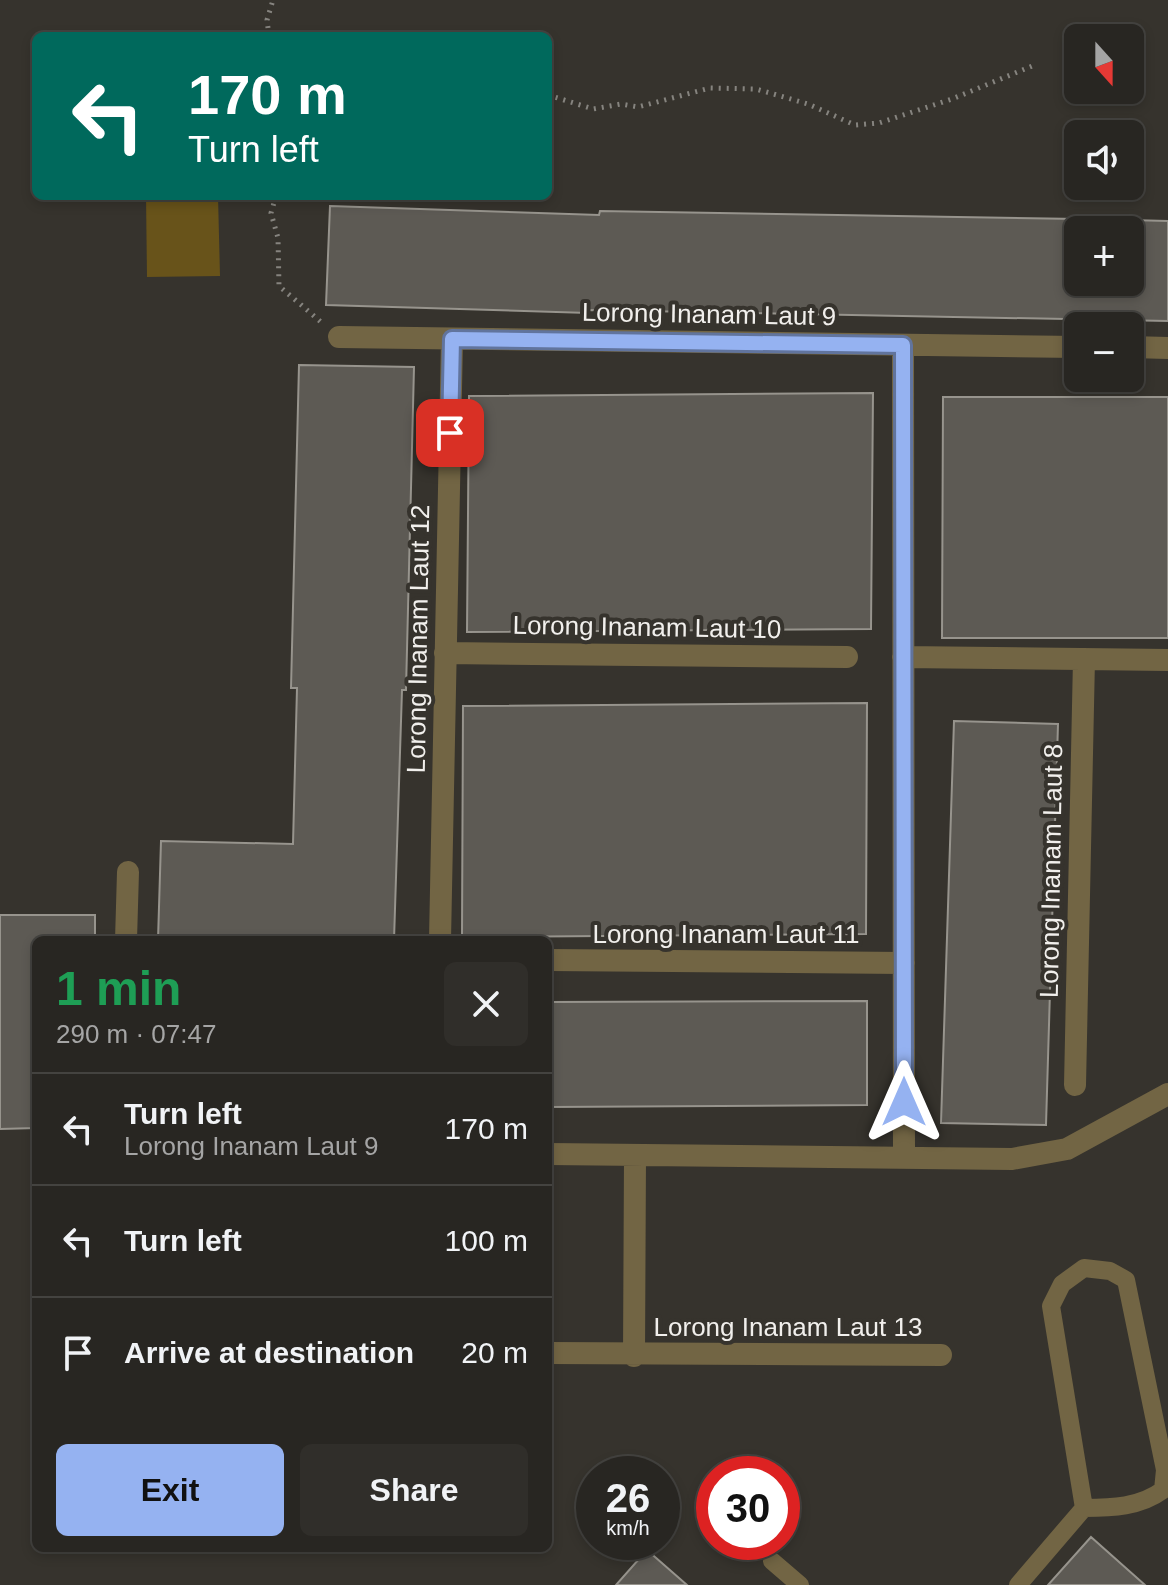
<!DOCTYPE html>
<meta charset="utf-8">
<style>
body{margin:0;font-family:Helvetica,sans-serif;background:#302e2a;color:#f1f3f6;height:100vh;display:flex;flex-direction:column;font-size:30px;white-space:nowrap}
*{box-sizing:border-box;margin:0}
p{font-size:26px;color:#a5a5a5}
.icon{flex:none;width:44px;height:44px;fill:none;stroke:currentColor;stroke-width:2;stroke-linecap:round;stroke-linejoin:round}
.map{position:relative;flex:1;overflow:hidden}
.details{position:absolute;left:32px;top:936px;width:520px;height:616px;display:flex;flex-direction:column;background:#282622;border-radius:12px;box-shadow:0 4px 12px #0003,0 0 0 2px #444340}
.details>*{flex:none}
.top-card{position:absolute;left:32px;top:32px;width:520px;height:168px;border-radius:12px;box-shadow:0 4px 12px #0003,0 0 0 2px #444340;background:#00695c;color:#fff;overflow:hidden}
.needle{width:52px;rotate:159deg}
.tools{position:absolute;left:1064px;top:24px;display:grid;gap:16px}
.tools a{display:grid;place-items:center;width:80px;height:80px;border-radius:12px;background:#282622;box-shadow:0 4px 12px #0003,0 0 0 2px #444340;font-size:40px}
.speed{position:absolute;left:576px;top:1456px;display:flex;gap:16px;font-size:40px;font-weight:700;text-align:center}
.speed>*{display:grid;place-content:center;width:104px;height:104px;border-radius:50%;background:#282622;box-shadow:0 4px 12px #0003,0 0 0 2px #444340;line-height:1}
.speed small{font-size:20px;font-weight:400}
.speed .limit{border:12px solid #d22;background:#fff;color:#111}
.pin{position:absolute;display:grid;place-items:center;width:68px;height:68px;color:#fff;margin:-34px;border-radius:16px;box-shadow:0 4px 12px #0006}
.me{position:absolute;width:88px;margin:-44px;rotate:0deg;stroke-linejoin:round;filter:drop-shadow(0 0 6px #0008)}
.turn{display:flex;align-items:center;gap:28px;height:168px;padding:0 24px;font-size:36px}
.turn .icon{width:104px;height:104px;stroke-width:2.5}
.turn b{display:block;font-size:56px;line-height:68px}
.round{display:grid;place-items:center;flex:none;width:84px;height:84px;border-radius:12px;background:#302e2a}
.summary{display:flex;align-items:center;justify-content:space-between;height:136px;padding:0 24px}
h1{font-size:48px;font-weight:700;line-height:60px;color:#1e9e55}
.cta{display:flex;gap:16px;margin-top:auto;padding:16px 24px}
.cta a{flex:1;height:92px;border-radius:12px;background:#95b2f1;color:#111;font-size:32px;font-weight:700;line-height:92px;text-align:center}
.cta a+a{background:#302e2a;color:#f1f3f6}
ul{padding:0;list-style:none}
li{display:flex;align-items:center;gap:24px;height:112px;padding:0 24px;border-top:2px solid #444340}
li div{flex:1}
li b{display:block;font-size:30px}
li em{font-style:normal}
.map>svg:first-child{display:block}
</style>
<div class="map">
<svg width="1168" height="1585" viewBox="0 0 1168 1585">
<rect width="100%" height="100%" fill="#36332d"/>
<!-- green -->
<path fill="#68531a" d="M 146,196 L 218,196 L 220,276 L 147,277 Z"/>
<!-- building -->
<path fill="#5d5a54" stroke="#97948d" stroke-width="2" d="M 330,206 L 599,215 L 600,211 L 1078,219 L 1078,282 L 1130,282 L 1130,220 L 1168,221 L 1168,321 L 588,310 L 588,313 L 326,305 Z
M 299,365 L 414,367 L 406,690 L 402,690 L 394,940 L 158,940 L 161,841 L 293,844 L 297,688 L 291,688 Z
M 873,393 L 871,629 L 467,632 L 469,396 Z
M 943,397 L 1168,397 L 1168,638 L 942,638 Z
M 867,703 L 866,934 L 462,937 L 463,706 Z
M 954,721 L 1058,724 L 1046,1125 L 941,1123 Z
M 0,915 L 95,915 L 95,940 L 36,940 L 36,1128 L 0,1129 Z
M 867,1001 L 867,1105 L 548,1107 L 548,1002 Z
M 1091,1537 L 1145,1585 L 1048,1585 Z
M 647,1550 L 687,1585 L 616,1585 Z"/>
<g fill="none" stroke-linecap="round" stroke-linejoin="round">
<!-- path -->
<path stroke="#86847f" stroke-width="5" stroke-dasharray="2 6" stroke-linecap="butt" d="M 269,36 L 267,20 L 273,0
M 548,95 L 593,109 L 621,104 L 638,107 L 710,88 L 756,89 L 808,104 L 855,125 L 879,123 L 952,99 L 1037,64
M 276,196 L 271,213 L 278,238 L 279,286 L 321,322"/>
<!-- service -->
<path stroke="#726544" stroke-width="18" d="M 772,1561 L 800,1585
M 1018,1585 L 1084,1508 C 1112,1508 1140,1507 1163,1490 L 1165,1470 L 1126,1280 L 1110,1271 L 1084,1268 L 1062,1284 L 1051,1306 L 1084,1508"/>
<!-- minor -->
<path stroke="#726544" stroke-width="22" d="M 339,337 L 1078,347
M 903,345 L 904,1157
M 1130,347 L 1168,348
M 445,653 L 847,657
M 903,657 L 1168,660
M 126,940 L 128,872
M 440,940 L 452,339
M 548,960 L 904,963
M 1075,1085 L 1084,659
M 548,1154 L 1012,1159 L 1067,1149 L 1168,1094
M 548,1353 L 941,1355
M 634,1356 L 635,1157"/>
</g>
<g fill="none" stroke-linecap="round" stroke-linejoin="round">
<defs>
<path id="route" d="M 450,433 L 452,339 L 903,345 L 904,1102"/>
</defs>
<!-- route casing -->
<use href="#route" stroke="#61749d" stroke-width="20"/>
<!-- route -->
<use href="#route" stroke="#95b2f1" stroke-width="14"/>
</g>
<g text-anchor="middle" dominant-baseline="central" stroke-width="8" stroke-linejoin="round" paint-order="stroke">
<!-- street labels -->
<g font-size="26" fill="#f1efec" stroke="#36332d">
<text transform="translate(709 314) rotate(1)">Lorong Inanam Laut 9</text>
<text transform="translate(647 627) rotate(1)">Lorong Inanam Laut 10</text>
<text transform="translate(418 639) rotate(-89)">Lorong Inanam Laut 12</text>
<text transform="translate(1051 871) rotate(-89)">Lorong Inanam Laut 8</text>
<text x="726" y="934">Lorong Inanam Laut 11</text>
<text x="788" y="1327">Lorong Inanam Laut 13</text>
</g>
</g>
</svg>
<div class="tools">
<a><svg class="needle" viewBox="-14 -14 28 28"><path d="M0-13l5 13h-10z" fill="#e53935"/><path d="M0 13l5-13h-10z" fill="#a5a5a5"/></svg></a>
<a><svg class="icon" aria-label="sound" viewBox="0 0 24 24"><path d="M4 9h4l5-4v14l-5-4H4zM17 9q2 3 0 6"/></svg></a>
<a>+</a>
<a>−</a>
</div>
<div class="speed"><div>26<small>km/h</small></div><div class="limit">30</div></div>
<div class="pin" style="left:450px;top:433px;background:#d93025"><svg class="icon" aria-label="arrive" viewBox="0 0 24 24"><path d="M6 21V4h12l-3 4 3 4H6"/></svg></div>
<svg class="me" style="left:904px;top:1102px" viewBox="-20 -20 40 40"><path d="M0-17L14 15 0 8-14 15z" fill="#95b2f1" stroke="#fff" stroke-width="4"/></svg>
<div class="top-card">
<div class="turn"><svg class="icon" aria-label="left" viewBox="0 0 24 24"><path d="M17 20v-9H6M10 6l-5 5 5 5"/></svg><div><b>170 m</b>Turn left</div></div>
</div>
<section class="details">
<div class="summary"><div><h1>1 min</h1><p>290 m · 07:47</p></div><a class="round"><svg class="icon" aria-label="close" viewBox="0 0 24 24"><path d="M6 6l12 12M18 6L6 18"/></svg></a></div>
<ul>
<li><svg class="icon" aria-label="left" viewBox="0 0 24 24"><path d="M17 20v-9H6M10 6l-5 5 5 5"/></svg><div><b>Turn left</b><p>Lorong Inanam Laut 9</p></div><em>170 m</em></li>
<li><svg class="icon" aria-label="left" viewBox="0 0 24 24"><path d="M17 20v-9H6M10 6l-5 5 5 5"/></svg><div><b>Turn left</b></div><em>100 m</em></li>
<li><svg class="icon" aria-label="arrive" viewBox="0 0 24 24"><path d="M6 21V4h12l-3 4 3 4H6"/></svg><div><b>Arrive at destination</b></div><em>20 m</em></li>
</ul>
<div class="cta"><a>Exit</a><a>Share</a></div>
</section>
</div>
